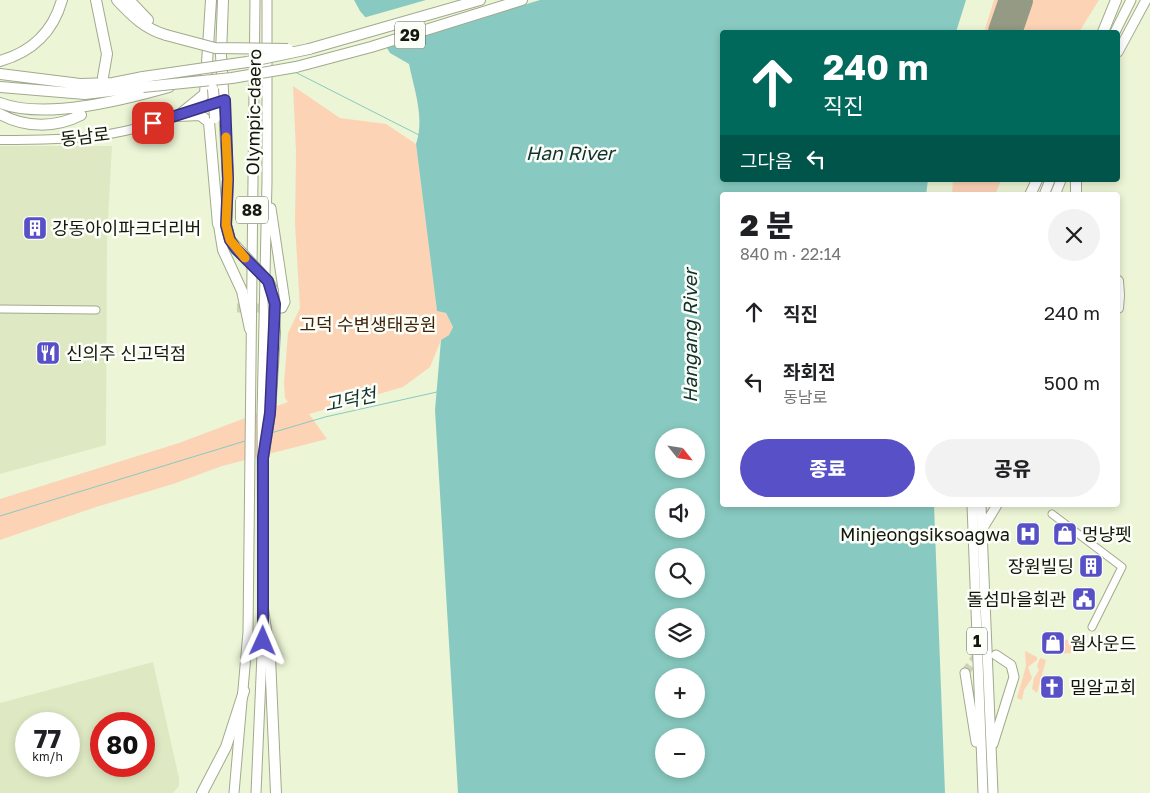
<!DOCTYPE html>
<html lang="ko">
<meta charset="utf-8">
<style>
body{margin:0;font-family:"Golos Text","Noto Sans KR",sans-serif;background:#f2f2f2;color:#202124;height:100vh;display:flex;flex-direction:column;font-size:19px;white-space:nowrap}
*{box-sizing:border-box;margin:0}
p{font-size:16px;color:#757577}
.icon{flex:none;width:28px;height:28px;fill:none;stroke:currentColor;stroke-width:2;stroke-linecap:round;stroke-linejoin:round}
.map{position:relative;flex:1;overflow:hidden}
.sheet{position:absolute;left:720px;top:192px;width:400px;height:315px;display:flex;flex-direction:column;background:#fff;border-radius:5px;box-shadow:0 2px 8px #0003}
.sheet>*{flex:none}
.banner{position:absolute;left:720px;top:30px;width:400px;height:152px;border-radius:5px;box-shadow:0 2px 8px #0003;background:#00695c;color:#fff;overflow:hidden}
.needle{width:32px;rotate:120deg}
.buttons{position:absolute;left:655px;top:428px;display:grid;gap:10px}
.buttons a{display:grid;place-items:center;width:50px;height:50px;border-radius:50%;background:#fff;box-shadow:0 2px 8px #0003;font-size:25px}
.speed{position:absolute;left:15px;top:712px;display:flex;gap:10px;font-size:25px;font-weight:700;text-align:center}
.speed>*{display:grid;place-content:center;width:65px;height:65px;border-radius:50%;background:#fff;box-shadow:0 2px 8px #0003;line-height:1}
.speed small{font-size:12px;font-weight:400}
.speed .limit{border:8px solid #d22;background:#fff;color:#111}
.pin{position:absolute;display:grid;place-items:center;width:42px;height:42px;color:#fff;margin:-21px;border-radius:10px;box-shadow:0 2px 8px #0006}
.me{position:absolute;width:55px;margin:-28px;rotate:1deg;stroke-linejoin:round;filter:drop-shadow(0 0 4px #0008)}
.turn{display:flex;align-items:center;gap:18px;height:105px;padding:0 20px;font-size:22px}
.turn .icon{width:65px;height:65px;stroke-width:2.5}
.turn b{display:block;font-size:35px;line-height:42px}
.then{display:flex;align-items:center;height:48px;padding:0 20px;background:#0003;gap:10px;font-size:19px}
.round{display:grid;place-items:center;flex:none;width:52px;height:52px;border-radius:26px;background:#f2f2f2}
.summary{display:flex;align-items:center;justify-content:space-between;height:85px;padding:0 20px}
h1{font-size:30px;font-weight:800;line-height:38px}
.primary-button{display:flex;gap:10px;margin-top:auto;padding:10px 20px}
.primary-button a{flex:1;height:58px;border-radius:30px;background:#5850c7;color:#fff;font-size:20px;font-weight:800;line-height:58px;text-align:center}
.primary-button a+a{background:#f2f2f2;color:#202124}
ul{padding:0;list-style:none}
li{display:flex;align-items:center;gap:15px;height:70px;padding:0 20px}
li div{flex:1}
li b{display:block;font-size:19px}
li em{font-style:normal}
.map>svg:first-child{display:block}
</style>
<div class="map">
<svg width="1150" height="793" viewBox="0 0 1150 793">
<rect width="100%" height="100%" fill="#ecf5d6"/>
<!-- built -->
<path fill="#dee9c3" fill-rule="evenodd" d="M 0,146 L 112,146 L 107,239 L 106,445 L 0,474 Z
M 153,662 L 179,778 L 179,786 L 173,793 L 0,793 L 0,703 ZM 26,724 L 69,724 L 69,766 L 26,766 ZM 101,724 L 144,724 L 144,766 L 101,766 Z"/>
<!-- green -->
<path fill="#fdd3b6" d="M 994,0 L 1099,0 L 1079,32 L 984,32 Z
M 293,86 L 340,118 L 386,124 L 416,144 L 437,311 L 446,313 L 453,327 L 449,335 L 441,340 L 430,367 L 403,387 L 309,414 L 327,439 L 222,466 L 173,484 L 96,507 L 0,540 L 0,499 L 179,443 L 288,402 L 285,398 L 284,383 L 288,333 L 300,308 L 295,224 L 296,152 Z
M 953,180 L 1001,180 L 995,195 L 952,195 Z
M 1061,638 L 1077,643 L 1071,653 L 1055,654 Z
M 1025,651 L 1037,657 L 1037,660 L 1028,667 L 1032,678 L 1024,690 L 1022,700 L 1017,698 L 1026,666 Z
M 1040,658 L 1046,660 L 1037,693 L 1032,689 L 1034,678 L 1039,670 L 1037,666 Z"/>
<!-- water -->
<path fill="#88cac1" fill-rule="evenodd" d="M 354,0 L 966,0 L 956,32 L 722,32 L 722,180 L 928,180 L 926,195 L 722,195 L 722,505 L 934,505 L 945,793 L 458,793 L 435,410 L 441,340 L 449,335 L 453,327 L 446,313 L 437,311 L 416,144 C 425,118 414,89 409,64 L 390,53 L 377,31 L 360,11 ZM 664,436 L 696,436 L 696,469 L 664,469 ZM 664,496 L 696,496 L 696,529 L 664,529 ZM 664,556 L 696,556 L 696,589 L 664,589 ZM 664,616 L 696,616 L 696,649 L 664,649 ZM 664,676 L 696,676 L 696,709 L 664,709 ZM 664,736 L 696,736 L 696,769 L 664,769 Z"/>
<!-- pier -->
<path fill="#ecf5d6" d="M 426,0 L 540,0 L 384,47 L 363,18 Z"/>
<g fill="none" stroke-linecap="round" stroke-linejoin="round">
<!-- stream -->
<path stroke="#88cac1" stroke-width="1" d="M 295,72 L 419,135
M 271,433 L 325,417 L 437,392
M 0,516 L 245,441"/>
<!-- runway -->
<path stroke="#949a84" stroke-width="34" d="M 1005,32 L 1016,0"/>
<!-- trunk-tunnel -->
<path stroke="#ccd4b8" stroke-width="9" stroke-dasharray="9 4.5" stroke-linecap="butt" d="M 237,308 L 272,308
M 965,673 L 976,657 L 984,654"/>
<defs>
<path id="tertiary" d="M 0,309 L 96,310
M 1052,514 L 1122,567 L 1092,627"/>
<path id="secondary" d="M 0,140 C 32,140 64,140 96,136 C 137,131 179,116 218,102"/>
<path id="trunk" d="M 1115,32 L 1131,0
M 1118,52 L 1146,0
M 1044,195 L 1050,180
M 1055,195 L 1061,180
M 271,208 L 285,302 L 282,308 L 277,308
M 972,505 L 983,793
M 981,505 L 993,793
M 983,528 L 997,505
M 263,615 L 262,416 L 267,181 L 267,0
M 965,673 L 976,742
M 993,744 L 1014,677 L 1011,665 L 996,655
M 234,793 L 248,632 L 255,0
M 256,793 L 263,631"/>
<path id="motorway" d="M 96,0 L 107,54 L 103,77
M 117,0 C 132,16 145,29 166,35
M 129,0 L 148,20
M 211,0 L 205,94 L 178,116 L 200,115 L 209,122 L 218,224
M 223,0 L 221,55 L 228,179 L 226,225
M 1103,32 L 1116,0
M 309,49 L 480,0
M 0,61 C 32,52 53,32 62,0
M 296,67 L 371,47 L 522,0
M 0,74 L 80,84 L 113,83 L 143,77
M 0,87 L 85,94 L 143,87
M 0,103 C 45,120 123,100 169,87
M 0,114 C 25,128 56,128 81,115
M 1076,180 L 1076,195
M 1030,195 L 1037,180
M 218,219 L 223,250 L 242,291 L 250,329
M 1118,281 L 1119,295 L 1118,308
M 263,458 L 270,413 L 275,333
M 263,609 L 270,657 L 276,793
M 202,793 L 226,747 L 244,691"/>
</defs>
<!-- tertiary casing -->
<use href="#tertiary" stroke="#a1aa8d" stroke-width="9"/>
<!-- secondary casing -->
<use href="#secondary" stroke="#a1aa8d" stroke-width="10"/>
<!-- trunk casing -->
<use href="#trunk" stroke="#a1aa8d" stroke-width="11"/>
<!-- motorway casing -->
<use href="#motorway" stroke="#a1aa8d" stroke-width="12"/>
<!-- tertiary -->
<use href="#tertiary" stroke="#fff" stroke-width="7"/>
<!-- secondary -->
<use href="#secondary" stroke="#fff" stroke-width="8"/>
<!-- trunk -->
<use href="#trunk" stroke="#fff" stroke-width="9"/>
<!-- motorway -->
<use href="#motorway" stroke="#fff" stroke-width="10"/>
<defs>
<path id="motorway-bridge" d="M 166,35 L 215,48 L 288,49
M 143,77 L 247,62 L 309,49
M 143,87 L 232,78 L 296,67
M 213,89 L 215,118
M 226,225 L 230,240 L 268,281 L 273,291 L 275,333"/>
</defs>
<!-- motorway-bridge casing -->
<use href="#motorway-bridge" stroke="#a1aa8d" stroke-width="12" stroke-linecap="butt"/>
<!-- motorway-bridge -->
<use href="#motorway-bridge" stroke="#fff" stroke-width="10"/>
</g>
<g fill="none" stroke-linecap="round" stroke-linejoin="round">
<defs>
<path id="route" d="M 153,123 L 225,100 L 228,179 L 226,225 L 230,240 L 236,249 L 268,281 L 275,304 L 270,413 L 263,458 L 263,641"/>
</defs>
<!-- route casing -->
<use href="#route" stroke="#393481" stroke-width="12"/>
<!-- route -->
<use href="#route" stroke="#5850c7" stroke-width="9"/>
<!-- slow -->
<path stroke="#f59e0b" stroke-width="9" d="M 226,137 L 228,179 L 226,225 L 230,240 L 245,258"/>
</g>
<!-- icons -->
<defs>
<symbol id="building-square" viewBox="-11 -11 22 22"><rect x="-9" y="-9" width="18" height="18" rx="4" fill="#5850c7" stroke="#fcfef8"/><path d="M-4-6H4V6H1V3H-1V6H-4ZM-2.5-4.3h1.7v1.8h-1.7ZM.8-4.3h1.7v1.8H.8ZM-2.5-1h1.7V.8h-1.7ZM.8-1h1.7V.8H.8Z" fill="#fff"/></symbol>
<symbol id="restaurant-square" viewBox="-11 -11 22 22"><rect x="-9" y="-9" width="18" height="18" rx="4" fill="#5850c7" stroke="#fcfef8"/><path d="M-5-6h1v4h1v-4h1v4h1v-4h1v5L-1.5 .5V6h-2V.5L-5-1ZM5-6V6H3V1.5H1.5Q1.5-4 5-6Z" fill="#fff"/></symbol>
<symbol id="hospital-square" viewBox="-11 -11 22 22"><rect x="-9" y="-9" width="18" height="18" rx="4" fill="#5850c7" stroke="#fcfef8"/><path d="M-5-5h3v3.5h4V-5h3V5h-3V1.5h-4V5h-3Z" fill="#fff"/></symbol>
<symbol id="shop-square" viewBox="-11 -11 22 22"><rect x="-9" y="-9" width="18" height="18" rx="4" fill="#5850c7" stroke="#fcfef8"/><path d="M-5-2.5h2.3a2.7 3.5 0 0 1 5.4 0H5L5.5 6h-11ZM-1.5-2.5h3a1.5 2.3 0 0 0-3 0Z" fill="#fff"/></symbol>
<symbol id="civic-square" viewBox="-11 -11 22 22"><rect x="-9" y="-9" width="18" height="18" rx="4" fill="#5850c7" stroke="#fcfef8"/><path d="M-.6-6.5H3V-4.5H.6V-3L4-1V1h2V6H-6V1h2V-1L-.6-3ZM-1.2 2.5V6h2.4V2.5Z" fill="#fff"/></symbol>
<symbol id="church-square" viewBox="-11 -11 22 22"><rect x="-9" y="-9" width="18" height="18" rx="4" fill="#5850c7" stroke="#fcfef8"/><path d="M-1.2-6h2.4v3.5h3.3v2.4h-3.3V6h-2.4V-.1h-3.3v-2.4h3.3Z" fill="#fff"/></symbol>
</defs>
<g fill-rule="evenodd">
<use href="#building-square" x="21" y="214" width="28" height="28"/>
<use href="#restaurant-square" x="34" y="339" width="28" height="28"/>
<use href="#hospital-square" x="1014" y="520" width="28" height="28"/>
<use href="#shop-square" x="1051" y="520" width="28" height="28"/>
<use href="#building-square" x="1077" y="552" width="28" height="28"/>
<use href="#civic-square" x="1070" y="585" width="28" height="28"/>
<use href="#shop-square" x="1039" y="629" width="28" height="28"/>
<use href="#church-square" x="1038" y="673" width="28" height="28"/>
</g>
<g text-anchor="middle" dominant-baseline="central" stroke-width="5" stroke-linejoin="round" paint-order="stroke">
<!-- shield labels -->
<g fill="#fcfef8" stroke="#5a5c54" stroke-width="1">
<rect x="395" y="21.5" width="30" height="27" rx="4"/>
<rect x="236" y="196.5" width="32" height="27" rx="4"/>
<rect x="967" y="627.5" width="20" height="27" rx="4"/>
</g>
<g font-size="16" font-weight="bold" fill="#14170d">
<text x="410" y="35">29</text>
<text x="252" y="210">88</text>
<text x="977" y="641">1</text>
</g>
<!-- street labels -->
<g font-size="18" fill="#14170d" stroke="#fcfef8">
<text transform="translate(253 112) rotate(-89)">Olympic-daero</text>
<text transform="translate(85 136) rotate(-7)">동남로</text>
</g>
<!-- poi labels -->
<g font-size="18" fill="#14170d" stroke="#fcfef8" text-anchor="start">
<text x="52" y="228">강동아이파크더리버</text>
<text x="66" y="353">신의주 신고덕점</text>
<text x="1010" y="534" text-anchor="end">Minjeongsiksoagwa</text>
<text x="1082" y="534">멍냥펫</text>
<text x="1074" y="566" text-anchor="end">장원빌딩</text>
<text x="1066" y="599" text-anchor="end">돌섬마을회관</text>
<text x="1070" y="643">웜사운드</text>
<text x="1070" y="687">밀알교회</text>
</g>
<!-- park labels -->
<g font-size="18" fill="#402209" stroke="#fcfef8">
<text x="368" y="324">고덕 수변생태공원</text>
</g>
<!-- water labels -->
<g font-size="19" font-style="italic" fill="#10312d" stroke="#fcfef8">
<text x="570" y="152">Han River</text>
<text transform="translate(689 336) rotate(-90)">Hangang River</text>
<text transform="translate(350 399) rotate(-12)">고덕천</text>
</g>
</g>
</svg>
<div class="buttons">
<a><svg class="needle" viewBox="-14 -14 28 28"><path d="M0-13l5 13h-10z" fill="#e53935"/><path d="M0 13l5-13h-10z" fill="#757577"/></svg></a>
<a><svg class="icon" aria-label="sound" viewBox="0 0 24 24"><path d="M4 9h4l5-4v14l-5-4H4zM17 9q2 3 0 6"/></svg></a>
<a><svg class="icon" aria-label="search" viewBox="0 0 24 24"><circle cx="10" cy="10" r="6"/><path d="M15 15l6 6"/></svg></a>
<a><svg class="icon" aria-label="layers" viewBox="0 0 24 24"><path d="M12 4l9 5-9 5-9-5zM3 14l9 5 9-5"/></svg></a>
<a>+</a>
<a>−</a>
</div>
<div class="speed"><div>77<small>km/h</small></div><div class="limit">80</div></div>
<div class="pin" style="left:153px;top:123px;background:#d93025"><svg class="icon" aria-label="arrive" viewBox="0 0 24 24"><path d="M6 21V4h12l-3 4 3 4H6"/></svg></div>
<svg class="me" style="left:263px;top:641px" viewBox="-20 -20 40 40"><path d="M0-17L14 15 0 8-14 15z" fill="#5850c7" stroke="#fff" stroke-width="4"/></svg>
<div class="banner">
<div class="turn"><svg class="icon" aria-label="ahead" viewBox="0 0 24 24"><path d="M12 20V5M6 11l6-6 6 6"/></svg><div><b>240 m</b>직진</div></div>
<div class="then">그다음<svg class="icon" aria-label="left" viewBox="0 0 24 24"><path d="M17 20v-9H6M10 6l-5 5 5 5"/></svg></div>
</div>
<section class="sheet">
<div class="summary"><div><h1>2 분</h1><p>840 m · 22:14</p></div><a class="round"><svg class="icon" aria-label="close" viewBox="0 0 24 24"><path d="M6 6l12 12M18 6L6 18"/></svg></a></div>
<ul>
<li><svg class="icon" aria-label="ahead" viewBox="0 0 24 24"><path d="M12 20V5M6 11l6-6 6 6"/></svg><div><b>직진</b></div><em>240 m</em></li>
<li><svg class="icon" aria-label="left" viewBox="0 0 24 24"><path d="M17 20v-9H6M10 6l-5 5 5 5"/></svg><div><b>좌회전</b><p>동남로</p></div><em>500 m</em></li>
</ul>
<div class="primary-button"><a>종료</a><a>공유</a></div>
</section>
</div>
